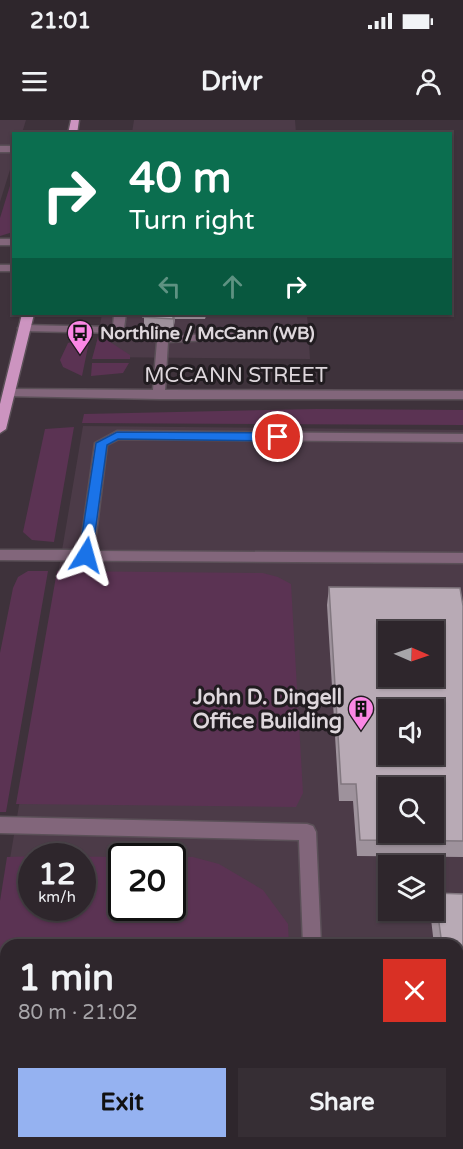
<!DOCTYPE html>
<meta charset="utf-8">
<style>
body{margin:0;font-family:"Varela Round",sans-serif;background:#362e34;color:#f1f3f6;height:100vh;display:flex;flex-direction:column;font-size:22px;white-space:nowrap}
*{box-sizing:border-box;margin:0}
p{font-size:20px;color:#a7a5a9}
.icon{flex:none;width:33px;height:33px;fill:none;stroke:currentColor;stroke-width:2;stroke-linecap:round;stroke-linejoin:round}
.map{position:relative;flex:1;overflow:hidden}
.sheet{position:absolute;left:0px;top:819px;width:464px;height:210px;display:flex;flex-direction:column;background:#2e262c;border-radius:18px 18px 0 0;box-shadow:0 2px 4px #0004,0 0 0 2px #494348}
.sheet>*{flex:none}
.hud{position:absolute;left:12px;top:12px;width:440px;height:183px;border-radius:0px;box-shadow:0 2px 4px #0004,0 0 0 2px #494348;background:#0b6e4f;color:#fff;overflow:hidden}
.needle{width:39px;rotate:92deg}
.tools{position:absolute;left:378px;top:501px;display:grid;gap:12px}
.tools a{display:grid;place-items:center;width:66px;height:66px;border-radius:0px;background:#2e262c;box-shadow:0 2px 4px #0004,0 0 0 2px #494348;font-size:30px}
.speed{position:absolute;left:18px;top:723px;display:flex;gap:12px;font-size:30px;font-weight:700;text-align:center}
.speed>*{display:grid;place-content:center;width:78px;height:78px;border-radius:50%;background:#2e262c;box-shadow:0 2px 4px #0004,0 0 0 2px #494348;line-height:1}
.speed small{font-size:15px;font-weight:400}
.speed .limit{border:3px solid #111;border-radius:9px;background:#fff;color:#111}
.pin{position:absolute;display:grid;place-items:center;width:51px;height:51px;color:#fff;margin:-26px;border:3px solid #fff;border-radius:50%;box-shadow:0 2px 6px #0007}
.me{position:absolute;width:66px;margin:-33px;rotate:8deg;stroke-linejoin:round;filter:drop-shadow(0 0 4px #0008)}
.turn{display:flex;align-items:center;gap:21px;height:126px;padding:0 18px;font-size:27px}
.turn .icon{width:78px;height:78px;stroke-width:2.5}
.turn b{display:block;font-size:42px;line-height:51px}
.lanes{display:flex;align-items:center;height:57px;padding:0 18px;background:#0003;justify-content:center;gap:30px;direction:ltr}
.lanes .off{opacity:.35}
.round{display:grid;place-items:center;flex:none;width:63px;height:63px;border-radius:0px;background:#362e34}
.headline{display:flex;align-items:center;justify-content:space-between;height:102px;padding:0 18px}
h1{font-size:36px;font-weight:700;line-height:45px}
.primary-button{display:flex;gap:12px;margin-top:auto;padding:12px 18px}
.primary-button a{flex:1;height:69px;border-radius:0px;background:#95b2f1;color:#111;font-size:24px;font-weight:700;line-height:69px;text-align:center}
.primary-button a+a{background:#362e34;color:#f1f3f6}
.status{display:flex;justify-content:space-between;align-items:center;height:42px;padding:0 30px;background:#2e262c;direction:ltr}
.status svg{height:16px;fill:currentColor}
header{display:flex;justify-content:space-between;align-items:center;height:78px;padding:0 18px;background:#2e262c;font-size:27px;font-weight:700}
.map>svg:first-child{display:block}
</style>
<div class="status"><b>21:01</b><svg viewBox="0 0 49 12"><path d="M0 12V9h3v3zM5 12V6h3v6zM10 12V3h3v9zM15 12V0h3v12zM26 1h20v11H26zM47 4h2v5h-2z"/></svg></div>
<header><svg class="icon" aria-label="menu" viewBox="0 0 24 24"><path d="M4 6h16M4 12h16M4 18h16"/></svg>Drivr<svg class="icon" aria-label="person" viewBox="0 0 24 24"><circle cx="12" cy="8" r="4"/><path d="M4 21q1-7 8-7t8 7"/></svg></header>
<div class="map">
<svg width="463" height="1029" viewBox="0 0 463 1029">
<rect width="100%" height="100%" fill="#3e323b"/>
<!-- built -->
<path fill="#4c3b48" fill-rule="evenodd" d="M 0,0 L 26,0 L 22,13 L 14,14 L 13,40 L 0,82 Z
M 134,0 L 295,0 L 296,13 L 132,13 Z
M 102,194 L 307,194 L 310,239 L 94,237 Z
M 83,306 L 463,310 L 463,1029 L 0,1029 L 0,798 ZM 388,512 L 434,512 L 434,556 L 388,556 ZM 388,590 L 434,590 L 434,634 L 388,634 ZM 388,668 L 434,668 L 434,712 L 388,712 ZM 32,736 L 82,736 L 82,788 L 32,788 ZM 122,736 L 172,736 L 172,788 L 122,788 ZM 388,746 L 434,746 L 434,790 L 388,790 ZM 6,825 L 458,825 L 458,1023 L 6,1023 Z"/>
<!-- green -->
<path fill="#5b3353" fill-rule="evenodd" d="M 13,56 L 13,112 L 0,116 L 0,98 Z
M 90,217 L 82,256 L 63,247 L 60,240 L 68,223 Z
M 98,217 L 104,218 L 130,235 L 130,239 L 92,239 Z
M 92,243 L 129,243 L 123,253 L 91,256 Z
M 316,289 L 463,290 L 463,305 L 82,303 L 84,294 Z
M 74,307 L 54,422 L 32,420 L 23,412 L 45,309 Z
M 28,451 L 48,451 L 6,692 L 0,692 L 0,533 L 13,468 L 18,457 Z
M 57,451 L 263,453 L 278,457 L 291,464 L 303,673 L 296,687 L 16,684 Z
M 39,736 L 121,737 L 122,788 L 172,788 L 173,737 L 193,737 L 219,744 L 263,770 L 288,804 L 289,825 L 6,825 L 6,1023 L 251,1023 L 251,1029 L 0,1029 L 0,781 L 7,737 ZM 32,736 L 82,736 L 82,788 L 32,788 Z"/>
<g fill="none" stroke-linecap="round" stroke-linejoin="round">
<defs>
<path id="minor" d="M 0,26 L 14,26 L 14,32 L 0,32 Z
M 0,119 L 14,119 L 14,125 L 0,125 Z
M 0,145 L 14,145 L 14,151 L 0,151 Z
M 114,194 L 126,194 L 124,208 L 163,216 L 279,211 L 285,214 L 279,217 L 168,222 L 165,270 L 463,271 L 463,279 L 159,279 L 5,276 L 3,273 L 9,269 L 153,270 L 157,221 L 118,213 L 24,211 L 18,208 L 24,205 L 113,207 Z
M 117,311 L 463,314 L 463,322 L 119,319 L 107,325 L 94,431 L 463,433 L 463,443 L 0,440 L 0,430 L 80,430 L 95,323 Z
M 0,697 L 307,704 L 313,706 L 316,712 L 321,825 L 303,825 L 299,720 L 0,713 Z
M 312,1023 L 334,1023 L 334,1029 L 312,1029 Z"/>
<path id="major" d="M 71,0 L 79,0 L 77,14 L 68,14 Z
M 22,194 L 34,194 L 6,309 L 0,313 L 0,284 Z"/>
</defs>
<!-- minor casing -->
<use href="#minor" stroke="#5b5058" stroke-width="3"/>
<!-- major casing -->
<use href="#major" stroke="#5b5058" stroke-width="3"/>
<!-- minor -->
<use href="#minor" fill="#82667b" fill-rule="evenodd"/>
<!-- major -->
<use href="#major" fill="#cc94c0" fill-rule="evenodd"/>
</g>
<!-- wall -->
<path fill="#9e929c" d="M 144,194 L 266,194 L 266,197 L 206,196 L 205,199 L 175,199 L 173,211 L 144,210 Z
M 329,467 L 463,486 L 463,737 L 357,736 L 353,681 L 339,681 L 327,485 Z
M 435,773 L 463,774 L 463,1029 L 459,1029 L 458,1014 L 458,825 L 434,825 L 430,790 L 434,790 L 434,778 Z"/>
<!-- shaded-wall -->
<path fill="#81777f" d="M 173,194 L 174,194 L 175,199 L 173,211 Z"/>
<!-- building -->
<path fill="#b8aab5" stroke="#81777f" stroke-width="1.5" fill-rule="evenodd" d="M 144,194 L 173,194 L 173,199 L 143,197 Z
M 329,467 L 460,468 L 463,486 L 463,721 L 360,720 L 356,664 L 341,664 ZM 388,512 L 434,512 L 434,556 L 388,556 ZM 388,590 L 434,590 L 434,634 L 388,634 ZM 388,668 L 434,668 L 434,712 L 388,712 Z
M 435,773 L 463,774 L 463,989 L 458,946 L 458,825 L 442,825 Z"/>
<!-- route -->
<path fill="#1a73e8" stroke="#114b97" stroke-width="1.5" d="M 117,312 L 278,313 L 284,317 L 278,321 L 118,319 L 107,325 L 92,435 L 86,440 L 79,435 L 96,323 Z"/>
<!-- icons -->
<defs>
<symbol id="bus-pin" viewBox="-11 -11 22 30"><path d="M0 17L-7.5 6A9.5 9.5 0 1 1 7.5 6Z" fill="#fb87e5" stroke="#211c20"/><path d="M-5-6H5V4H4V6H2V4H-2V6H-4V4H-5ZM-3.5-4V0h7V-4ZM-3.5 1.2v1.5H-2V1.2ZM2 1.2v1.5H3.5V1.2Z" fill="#111"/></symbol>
<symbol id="building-pin" viewBox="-11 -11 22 30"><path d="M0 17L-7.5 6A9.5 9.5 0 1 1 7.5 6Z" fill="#fb87e5" stroke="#211c20"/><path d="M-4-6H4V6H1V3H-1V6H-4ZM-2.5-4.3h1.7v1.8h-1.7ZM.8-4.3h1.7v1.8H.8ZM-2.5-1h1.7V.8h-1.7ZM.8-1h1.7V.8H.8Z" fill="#111"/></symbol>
</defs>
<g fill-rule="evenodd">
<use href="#bus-pin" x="65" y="198" width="30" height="40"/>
<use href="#building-pin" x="346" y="574" width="30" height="40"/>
</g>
<g text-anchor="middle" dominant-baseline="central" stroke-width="6" stroke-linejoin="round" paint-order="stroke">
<!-- far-poi labels -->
<g font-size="18" font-weight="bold" fill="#ded7dc" stroke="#211c20" text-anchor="start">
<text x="100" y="213">Northline / McCann (WB)</text>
</g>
<!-- street labels -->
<g font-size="21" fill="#ded7dc" stroke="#211c20">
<text x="236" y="255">MCCANN STREET</text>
</g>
<!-- poi labels -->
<g font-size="21" font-weight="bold" fill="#ded7dc" stroke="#211c20" text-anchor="end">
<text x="342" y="577">John D. Dingell<tspan x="342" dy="24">Office Building</tspan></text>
</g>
</g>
</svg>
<div class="tools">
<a><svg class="needle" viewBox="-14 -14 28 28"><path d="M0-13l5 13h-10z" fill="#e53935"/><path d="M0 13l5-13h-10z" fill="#a7a5a9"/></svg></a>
<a><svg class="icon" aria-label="sound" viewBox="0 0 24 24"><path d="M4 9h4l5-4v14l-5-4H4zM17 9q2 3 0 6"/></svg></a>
<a><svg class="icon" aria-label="search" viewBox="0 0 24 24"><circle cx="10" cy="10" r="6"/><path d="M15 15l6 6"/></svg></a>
<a><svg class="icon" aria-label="layers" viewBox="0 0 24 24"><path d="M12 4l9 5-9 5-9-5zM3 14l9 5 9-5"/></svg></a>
</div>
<div class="speed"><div>12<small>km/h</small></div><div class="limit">20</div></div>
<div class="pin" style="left:278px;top:317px;background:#d93025"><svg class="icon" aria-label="arrive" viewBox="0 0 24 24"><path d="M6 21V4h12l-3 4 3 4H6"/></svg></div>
<svg class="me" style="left:86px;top:435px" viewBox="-20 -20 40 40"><path d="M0-17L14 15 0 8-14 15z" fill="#1a73e8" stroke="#fff" stroke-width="4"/></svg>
<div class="hud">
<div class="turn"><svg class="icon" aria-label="right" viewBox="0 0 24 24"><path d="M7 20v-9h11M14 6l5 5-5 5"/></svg><div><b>40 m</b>Turn right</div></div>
<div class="lanes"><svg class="icon off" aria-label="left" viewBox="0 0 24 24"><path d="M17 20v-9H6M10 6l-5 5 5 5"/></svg><svg class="icon off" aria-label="ahead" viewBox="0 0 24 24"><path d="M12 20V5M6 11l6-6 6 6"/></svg><svg class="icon" aria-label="right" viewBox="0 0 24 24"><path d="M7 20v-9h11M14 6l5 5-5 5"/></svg></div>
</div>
<section class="sheet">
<div class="headline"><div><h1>1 min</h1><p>80 m · 21:02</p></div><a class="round" style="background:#d93025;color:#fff"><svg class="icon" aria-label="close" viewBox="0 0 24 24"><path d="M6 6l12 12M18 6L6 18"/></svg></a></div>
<div class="primary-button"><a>Exit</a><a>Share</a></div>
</section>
</div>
